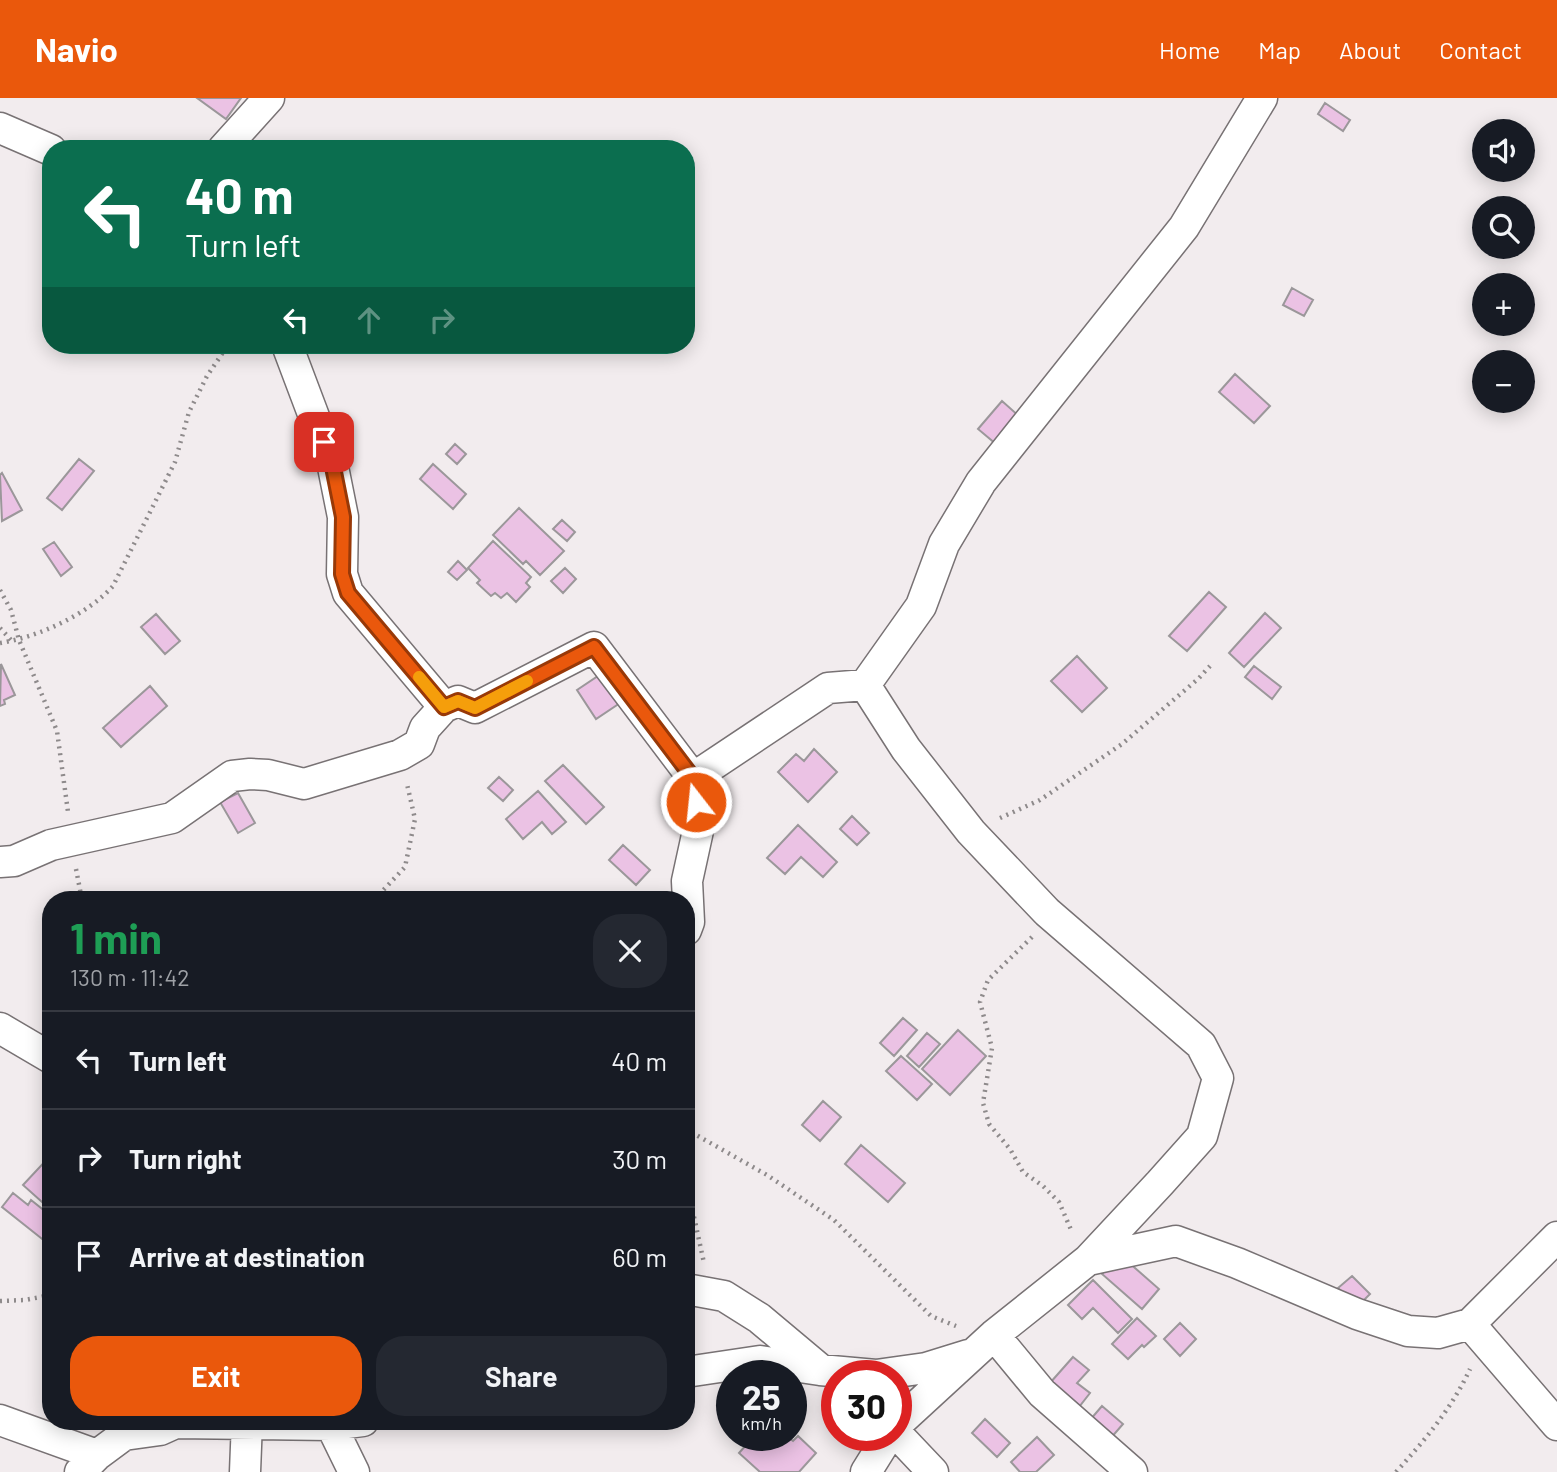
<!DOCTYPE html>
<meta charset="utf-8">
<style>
body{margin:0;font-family:Barlow,sans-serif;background:#242831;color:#f1f3f6;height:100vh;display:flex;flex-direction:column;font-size:26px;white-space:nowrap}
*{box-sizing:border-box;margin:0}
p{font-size:23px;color:#9ea1a6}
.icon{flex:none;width:38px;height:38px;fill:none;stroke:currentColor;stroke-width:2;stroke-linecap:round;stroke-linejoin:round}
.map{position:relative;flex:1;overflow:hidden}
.drawer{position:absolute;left:42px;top:793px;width:653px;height:539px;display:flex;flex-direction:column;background:#171b24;border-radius:28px;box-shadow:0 4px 18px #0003}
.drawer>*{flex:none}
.top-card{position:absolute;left:42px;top:42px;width:653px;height:214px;border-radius:28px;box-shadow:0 4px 18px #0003;background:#0b6e4f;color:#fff;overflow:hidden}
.controls{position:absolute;left:1472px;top:21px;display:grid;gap:14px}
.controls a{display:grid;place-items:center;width:63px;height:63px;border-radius:50%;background:#171b24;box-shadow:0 4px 18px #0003;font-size:35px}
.speed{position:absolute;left:716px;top:1262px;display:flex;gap:14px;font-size:35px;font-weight:700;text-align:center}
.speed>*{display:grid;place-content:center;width:91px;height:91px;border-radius:50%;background:#171b24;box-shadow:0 4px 18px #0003;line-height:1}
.speed small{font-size:18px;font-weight:400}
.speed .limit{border:10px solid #d22;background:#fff;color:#111}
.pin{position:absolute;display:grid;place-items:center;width:60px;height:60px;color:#fff;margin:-30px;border-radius:14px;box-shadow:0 4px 10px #0006}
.me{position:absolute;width:77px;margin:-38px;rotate:344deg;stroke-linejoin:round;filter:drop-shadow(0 0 5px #0008)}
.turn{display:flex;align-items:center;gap:24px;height:147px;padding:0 28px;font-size:32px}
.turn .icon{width:91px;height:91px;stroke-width:2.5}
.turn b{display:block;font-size:49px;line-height:60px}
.lanes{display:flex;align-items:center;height:66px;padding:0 28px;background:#0003;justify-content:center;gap:35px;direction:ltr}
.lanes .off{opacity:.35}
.round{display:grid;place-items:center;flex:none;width:74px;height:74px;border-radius:28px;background:#242831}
.head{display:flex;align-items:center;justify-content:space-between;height:119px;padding:0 28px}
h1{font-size:42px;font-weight:700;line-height:52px;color:#1e9e55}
.button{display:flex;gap:14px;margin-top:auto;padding:14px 28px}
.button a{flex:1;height:80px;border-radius:28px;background:#ea580c;color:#fff;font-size:28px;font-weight:700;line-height:80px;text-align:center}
.button a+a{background:#242831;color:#f1f3f6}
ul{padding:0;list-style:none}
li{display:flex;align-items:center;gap:21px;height:98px;padding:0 28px;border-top:2px solid #363941}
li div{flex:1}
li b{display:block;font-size:26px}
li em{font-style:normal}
header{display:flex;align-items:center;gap:42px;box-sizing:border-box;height:98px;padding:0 35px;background:#ea580c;color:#fff}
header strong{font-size:33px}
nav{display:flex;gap:38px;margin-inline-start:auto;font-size:24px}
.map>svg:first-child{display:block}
</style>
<header>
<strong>Navio</strong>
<nav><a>Home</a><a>Map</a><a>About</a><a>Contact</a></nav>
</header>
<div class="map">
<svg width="1557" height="1374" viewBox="0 0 1557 1374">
<rect width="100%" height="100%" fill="#f2ecee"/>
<!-- building -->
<path fill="#ebc2e4" stroke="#9b979a" stroke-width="2" d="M 197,0 L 241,0 L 226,21 Z
M 1325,5 L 1350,22 L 1343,33 L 1318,16 Z
M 1292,190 L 1313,202 L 1304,218 L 1283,207 Z
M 1235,276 L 1270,308 L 1254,325 L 1219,294 Z
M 1002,303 L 1020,319 L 996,346 L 978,331 Z
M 455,346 L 466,356 L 457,366 L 446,356 Z
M 79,361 L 94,373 L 62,412 L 47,400 Z
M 433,366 L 466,396 L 453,411 L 420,381 Z
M 2,375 L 22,412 L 2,423 L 0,377 Z
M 519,410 L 564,453 L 540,477 L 526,463 L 523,466 L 493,437 Z
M 562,422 L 575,434 L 567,443 L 553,431 Z
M 493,443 L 531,479 L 526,485 L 530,489 L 516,504 L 507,495 L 501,500 L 495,495 L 491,498 L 477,485 L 480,482 L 468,470 Z
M 54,444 L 72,469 L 61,478 L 43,451 Z
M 458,463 L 467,472 L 457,482 L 448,474 Z
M 565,470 L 576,481 L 563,495 L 551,483 Z
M 1209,494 L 1226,509 L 1187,553 L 1169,538 Z
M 1265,515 L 1281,530 L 1244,569 L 1229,555 Z
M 156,516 L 180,543 L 165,556 L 141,529 Z
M 1077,558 L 1107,590 L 1082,614 L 1051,583 Z
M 1,566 L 15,597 L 4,602 L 5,606 L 0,608 Z
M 1254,568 L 1281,589 L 1272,601 L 1245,579 Z
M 604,574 L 623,603 L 596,621 L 577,592 Z
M 150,588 L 167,608 L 121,649 L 103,630 Z
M 814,651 L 837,674 L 808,704 L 778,674 L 796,656 L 804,663 Z
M 563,667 L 604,709 L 586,726 L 545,683 Z
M 499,679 L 513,692 L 503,703 L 488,690 Z
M 538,693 L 566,724 L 552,736 L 542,724 L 523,741 L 506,721 Z
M 238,695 L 255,725 L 238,735 L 220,704 Z
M 852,718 L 869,735 L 857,747 L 840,731 Z
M 798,727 L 837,764 L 823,779 L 801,759 L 785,776 L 767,760 Z
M 623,747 L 650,772 L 636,787 L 609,762 Z
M 903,920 L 917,932 L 894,958 L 880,945 Z
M 958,932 L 986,958 L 950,997 L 922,971 Z
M 927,935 L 940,946 L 919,969 L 907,958 Z
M 901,958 L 932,986 L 917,1002 L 886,973 Z
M 823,1003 L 841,1019 L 820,1043 L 802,1027 Z
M 861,1047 L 905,1085 L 888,1104 L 845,1066 Z
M 51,1057 L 51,1112 L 23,1087 Z
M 13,1095 L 28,1107 L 31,1102 L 51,1118 L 51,1148 L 2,1109 Z
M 1119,1156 L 1159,1191 L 1142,1211 L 1102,1176 Z
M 1352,1178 L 1370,1196 L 1357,1209 L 1338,1190 Z
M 1093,1182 L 1132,1221 L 1118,1235 L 1093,1210 L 1082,1221 L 1068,1207 Z
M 1137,1220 L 1156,1238 L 1144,1249 L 1142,1247 L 1128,1261 L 1112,1246 Z
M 1180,1225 L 1196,1241 L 1180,1258 L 1164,1241 Z
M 1073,1259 L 1089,1272 L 1077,1285 L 1090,1295 L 1079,1309 L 1050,1285 Z
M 1102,1308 L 1123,1326 L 1110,1341 L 1090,1322 Z
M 985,1321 L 1010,1345 L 997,1359 L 972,1335 Z
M 755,1337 L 785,1337 L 793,1343 L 798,1338 L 816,1355 L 799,1374 L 760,1374 L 739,1355 Z
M 1037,1339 L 1054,1357 L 1036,1374 L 1020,1374 L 1011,1364 Z"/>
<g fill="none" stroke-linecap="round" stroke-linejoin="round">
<defs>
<path id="street" d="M 0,30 L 51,52
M 223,51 L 269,0
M 287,247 L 333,369 L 343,419 L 342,476 L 348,495 L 444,609
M 865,587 L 921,508 L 944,446 L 981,384 L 1184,129 L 1262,0
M 0,764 L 14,763 L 51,747 L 172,720 L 232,678 L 250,676 L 268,677 L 304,686 L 400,657 L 419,646 L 425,630 L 444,609 L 458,603 L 475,610 L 594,549 L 693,680
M 686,832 L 689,824 L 687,783 L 699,728 L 693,680 L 828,590 L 865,587 L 906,651 L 971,734 L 1047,814 L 1201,947 L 1218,980 L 1202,1038 L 1160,1085 L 1088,1162 L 994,1237 L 896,1327
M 0,930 L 51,960
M 1088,1162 L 1176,1143 L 1237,1165 L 1357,1216 L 1408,1233 L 1438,1235 L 1470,1226 L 1557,1139
M 686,1191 L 724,1198 L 759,1220 L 821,1272
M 1470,1226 L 1557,1327
M 994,1237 L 1042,1295 L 1132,1374
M 686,1274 L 760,1263 L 820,1272 L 876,1277 L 926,1270 L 968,1257
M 0,1322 L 97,1357
M 329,1323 L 354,1374
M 175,1325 L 331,1327 L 363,1323
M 896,1335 L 933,1374
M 80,1374 L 97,1357 L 124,1337 L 160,1332 L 180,1323
M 245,1374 L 247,1323
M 866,1374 L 889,1337"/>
</defs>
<!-- street casing -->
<use href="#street" stroke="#787274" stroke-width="33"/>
<!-- path -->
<path stroke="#8e8a8b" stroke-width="4.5" stroke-dasharray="2 5" stroke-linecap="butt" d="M 0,492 L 11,512 L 19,542 L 57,633 L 68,714
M 0,530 L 12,543
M 0,545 C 38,539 87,517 113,488 L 175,364 L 189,314 L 207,278 L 228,247
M 1000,720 L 1040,702 L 1122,646 L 1198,581 L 1210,568
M 76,771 L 82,802
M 374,802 L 405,769 L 415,721 L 407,686
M 1032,839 L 988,882 L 980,904 L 992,950 L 983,1005 L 989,1026 L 1010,1051 L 1023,1074 L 1043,1088 L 1059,1104 L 1072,1134
M 686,1030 L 691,1034 L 767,1077 L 834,1122 L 931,1218 L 956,1228
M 691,1035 L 691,1105 L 704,1165
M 0,1203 L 25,1202 L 51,1197
M 1396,1374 C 1425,1342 1452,1310 1470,1271"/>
<!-- street -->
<use href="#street" stroke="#fff" stroke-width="30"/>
</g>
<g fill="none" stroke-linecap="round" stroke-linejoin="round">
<defs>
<path id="route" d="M 324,344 L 333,369 L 343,419 L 342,476 L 348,495 L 444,609 L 458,603 L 475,610 L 594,549 L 693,680 L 696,704"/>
</defs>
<!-- route casing -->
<use href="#route" stroke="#983908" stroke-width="18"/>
<!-- route -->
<use href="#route" stroke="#ea580c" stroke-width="12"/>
<!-- slow -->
<path stroke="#f59e0b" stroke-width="12" d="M 419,579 L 444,609 L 458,603 L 475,610 L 527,583"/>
</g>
</svg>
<div class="controls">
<a><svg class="icon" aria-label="sound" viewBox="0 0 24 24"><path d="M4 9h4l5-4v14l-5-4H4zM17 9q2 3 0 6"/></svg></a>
<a><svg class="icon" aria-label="search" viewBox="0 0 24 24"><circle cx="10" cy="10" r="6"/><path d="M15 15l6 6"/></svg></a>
<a>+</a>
<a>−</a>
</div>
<div class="speed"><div>25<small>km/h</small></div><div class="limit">30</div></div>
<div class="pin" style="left:324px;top:344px;background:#d93025"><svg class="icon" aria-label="arrive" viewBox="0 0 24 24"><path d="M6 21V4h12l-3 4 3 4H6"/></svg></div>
<svg class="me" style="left:696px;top:704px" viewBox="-20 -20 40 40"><circle r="17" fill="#ea580c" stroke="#fff" stroke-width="3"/><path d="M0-11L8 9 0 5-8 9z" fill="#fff"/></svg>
<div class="top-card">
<div class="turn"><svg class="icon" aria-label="left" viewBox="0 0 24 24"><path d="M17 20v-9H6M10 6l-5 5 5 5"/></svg><div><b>40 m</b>Turn left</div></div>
<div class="lanes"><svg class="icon" aria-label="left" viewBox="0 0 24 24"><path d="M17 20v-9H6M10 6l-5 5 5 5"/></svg><svg class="icon off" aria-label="ahead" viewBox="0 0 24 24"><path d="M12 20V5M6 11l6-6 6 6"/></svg><svg class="icon off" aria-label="right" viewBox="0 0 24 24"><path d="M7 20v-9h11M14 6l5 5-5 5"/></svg></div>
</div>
<section class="drawer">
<div class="head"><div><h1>1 min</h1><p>130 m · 11:42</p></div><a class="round"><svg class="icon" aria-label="close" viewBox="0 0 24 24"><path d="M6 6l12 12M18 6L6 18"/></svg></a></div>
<ul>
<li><svg class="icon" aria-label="left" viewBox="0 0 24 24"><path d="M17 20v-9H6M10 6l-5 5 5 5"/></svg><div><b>Turn left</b></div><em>40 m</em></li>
<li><svg class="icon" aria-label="right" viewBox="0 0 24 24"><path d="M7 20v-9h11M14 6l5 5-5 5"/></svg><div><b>Turn right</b></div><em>30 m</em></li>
<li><svg class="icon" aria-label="arrive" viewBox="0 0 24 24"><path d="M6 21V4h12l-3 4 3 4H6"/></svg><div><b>Arrive at destination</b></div><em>60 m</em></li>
</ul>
<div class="button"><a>Exit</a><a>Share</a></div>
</section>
</div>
